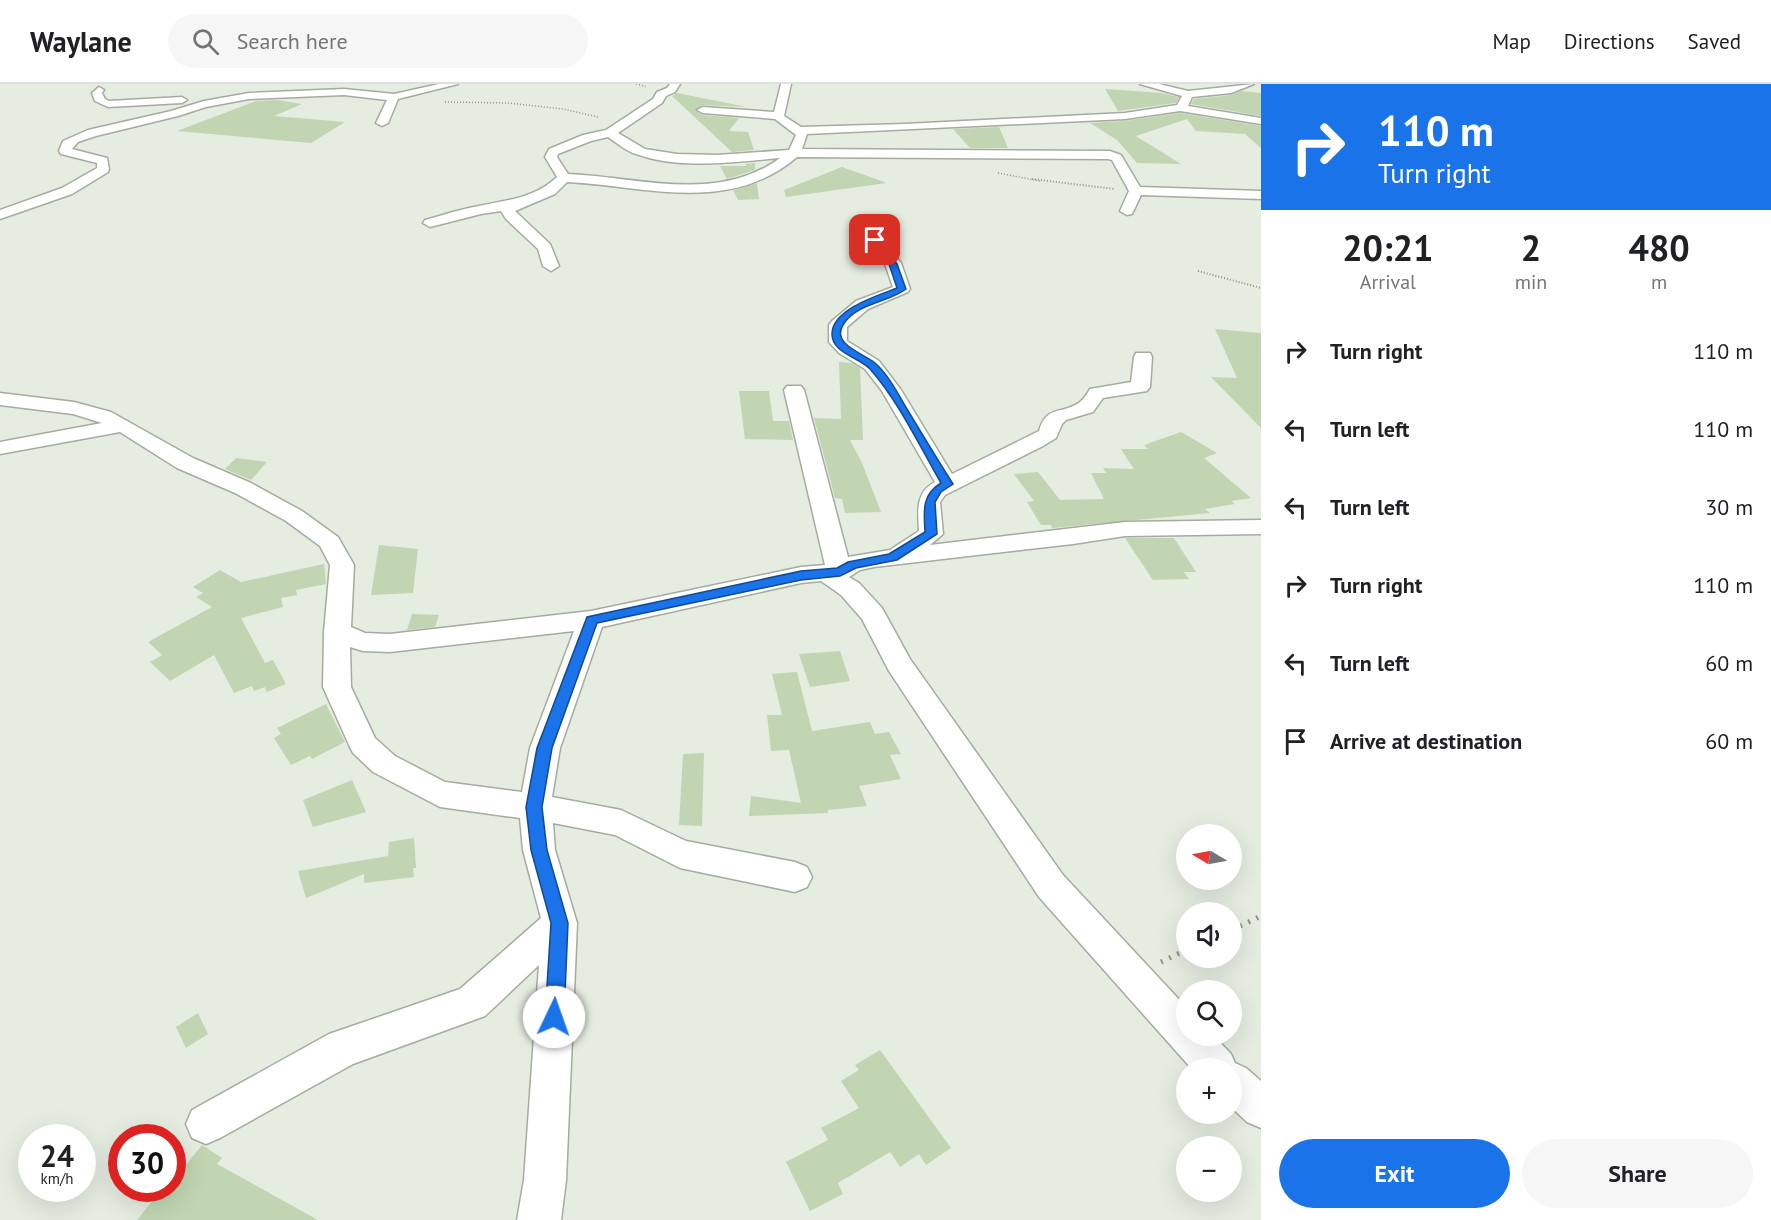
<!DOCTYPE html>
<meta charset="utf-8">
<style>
body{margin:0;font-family:"PT Sans",sans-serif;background:#f6f6f6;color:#202124;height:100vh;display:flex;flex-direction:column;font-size:22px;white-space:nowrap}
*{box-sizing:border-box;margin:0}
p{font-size:20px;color:#757577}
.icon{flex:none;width:33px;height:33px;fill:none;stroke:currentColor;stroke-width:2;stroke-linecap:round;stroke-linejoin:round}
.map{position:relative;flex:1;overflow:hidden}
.drawer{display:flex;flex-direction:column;background:#fff;width:510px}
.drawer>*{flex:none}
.hud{background:#1a73e8;color:#fff;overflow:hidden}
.needle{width:39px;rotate:280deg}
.controls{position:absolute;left:1176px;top:740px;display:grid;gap:12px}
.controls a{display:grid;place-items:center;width:66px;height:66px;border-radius:50%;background:#fff;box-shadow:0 6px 24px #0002;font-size:30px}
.speed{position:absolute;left:18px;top:1040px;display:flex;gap:12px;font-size:30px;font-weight:700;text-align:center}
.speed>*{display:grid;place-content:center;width:78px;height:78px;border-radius:50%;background:#fff;box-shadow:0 6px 24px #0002;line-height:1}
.speed small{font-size:15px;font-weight:400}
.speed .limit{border:9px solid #d22;background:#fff;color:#111}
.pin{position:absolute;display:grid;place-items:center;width:51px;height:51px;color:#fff;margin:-26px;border-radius:12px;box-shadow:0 3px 9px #0006}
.me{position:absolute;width:66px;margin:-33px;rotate:3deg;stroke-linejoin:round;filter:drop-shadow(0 0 4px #0008)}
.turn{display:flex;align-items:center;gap:21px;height:126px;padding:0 18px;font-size:27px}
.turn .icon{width:78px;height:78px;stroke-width:2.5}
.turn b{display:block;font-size:42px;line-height:51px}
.eta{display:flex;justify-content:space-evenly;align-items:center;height:102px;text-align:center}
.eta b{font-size:36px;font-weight:700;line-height:42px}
.cta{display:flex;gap:12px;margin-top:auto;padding:12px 18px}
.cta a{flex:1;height:69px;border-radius:36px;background:#1a73e8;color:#fff;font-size:24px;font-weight:700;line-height:69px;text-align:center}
.cta a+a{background:#f6f6f6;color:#202124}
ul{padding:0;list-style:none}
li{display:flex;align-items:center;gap:18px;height:78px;padding:0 18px}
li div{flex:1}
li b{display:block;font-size:22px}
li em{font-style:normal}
header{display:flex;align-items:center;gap:36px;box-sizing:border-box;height:84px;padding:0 30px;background:#fff;border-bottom:2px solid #e0e0e0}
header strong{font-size:28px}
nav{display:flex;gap:33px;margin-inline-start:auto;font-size:21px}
.search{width:420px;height:54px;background:#f6f6f6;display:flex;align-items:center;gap:15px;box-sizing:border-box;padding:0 21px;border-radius:33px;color:#757577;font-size:22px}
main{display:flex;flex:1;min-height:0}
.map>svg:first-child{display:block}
</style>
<header>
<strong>Waylane</strong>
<div class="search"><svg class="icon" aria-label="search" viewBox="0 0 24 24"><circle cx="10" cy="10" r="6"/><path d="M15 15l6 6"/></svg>Search here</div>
<nav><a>Map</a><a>Directions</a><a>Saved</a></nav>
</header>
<main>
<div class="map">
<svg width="1261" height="1136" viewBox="0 0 1261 1136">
<rect width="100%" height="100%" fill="#e5ece0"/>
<!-- building -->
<path fill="#c1d5b2" d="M 1105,5 L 1162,9 L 1179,13 L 1176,19 L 1118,27 Z
M 1241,7 L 1261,9 L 1261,32 L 1191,20 L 1194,15 L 1231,11 Z
M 677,9 L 747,23 L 703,21 L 695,27 L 703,31 L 739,34 L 729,47 L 748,48 L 754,66 L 732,68 L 672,12 Z
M 277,16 L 302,20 L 274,32 L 345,38 L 311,59 L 177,47 L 256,17 Z
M 1180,29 L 1261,42 L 1261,64 L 1245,50 L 1196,47 L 1187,35 L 1136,52 L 1181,80 L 1137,79 L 1117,56 L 1090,39 L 1125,37 Z
M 999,43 L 1008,64 L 970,64 L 953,45 Z
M 755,79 L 755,86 L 727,95 L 720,82 L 747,82 L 745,80 Z
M 842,83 L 887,99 L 786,113 L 784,106 Z
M 757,99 L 759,115 L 738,116 L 733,106 Z
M 1215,245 L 1261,249 L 1261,344 L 1211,293 L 1237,294 Z
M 839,278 L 851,279 L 860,284 L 863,356 L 850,356 L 862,379 L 881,428 L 845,429 L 842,415 L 835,414 L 814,334 L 841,335 Z
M 739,307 L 769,307 L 773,337 L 789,337 L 793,356 L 745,355 Z
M 1181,348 L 1217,369 L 1204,374 L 1251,414 L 1231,417 L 1235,420 L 1205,425 L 1210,429 L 1052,444 L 1051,441 L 1041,441 L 1027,418 L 1034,417 L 1014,390 L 1038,388 L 1060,416 L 1104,415 L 1091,389 L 1106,389 L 1103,384 L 1134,385 L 1121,365 L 1148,365 L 1144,361 Z
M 236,374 L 267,378 L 251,396 L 225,385 Z
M 1125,454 L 1174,454 L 1196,488 L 1184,488 L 1189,495 L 1153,496 Z
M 379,461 L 418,465 L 413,509 L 371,511 Z
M 324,480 L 326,500 L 296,506 L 297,511 L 281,514 L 283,523 L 241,534 L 265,579 L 273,576 L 286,600 L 267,608 L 265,603 L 254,607 L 252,602 L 234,609 L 214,571 L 170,597 L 150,578 L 162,571 L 148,558 L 212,523 L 196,513 L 203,509 L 193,503 L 220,486 L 241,498 Z
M 412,530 L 439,531 L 435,543 L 407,546 Z
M 840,567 L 850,597 L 810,603 L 799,570 Z
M 797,588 L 812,647 L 870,638 L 875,650 L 889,648 L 901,670 L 890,671 L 901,695 L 859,702 L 867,722 L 828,726 L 828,729 L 749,732 L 751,712 L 801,719 L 789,666 L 771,667 L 767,631 L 782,631 L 772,590 Z
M 326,620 L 345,658 L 312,675 L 310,672 L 291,681 L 274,654 L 281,650 L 277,644 Z
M 704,669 L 702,742 L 679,741 L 683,670 Z
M 352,696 L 366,728 L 313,743 L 303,716 Z
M 414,754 L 416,784 L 413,784 L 414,793 L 364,799 L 364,790 L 306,814 L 298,787 L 388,772 L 389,758 Z
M 198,929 L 208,950 L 186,964 L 176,943 Z
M 880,966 L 951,1064 L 926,1081 L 919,1070 L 900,1083 L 890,1068 L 838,1099 L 843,1110 L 810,1127 L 786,1078 L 828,1056 L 821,1044 L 859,1024 L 841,997 L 859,986 L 855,981 Z
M 202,1061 L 222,1074 L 217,1080 L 318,1136 L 137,1136 L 163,1104 L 172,1104 L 172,1092 L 176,1093 Z"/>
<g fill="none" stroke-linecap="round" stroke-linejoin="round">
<defs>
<path id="street" d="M 439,0 L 458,0 L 398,15 L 388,39 L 382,42 L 376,39 L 387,16 L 344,11 L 249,15 L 206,23 L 178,32 L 96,52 L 78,58 L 72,65 L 107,74 L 109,85 L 108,88 L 72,110 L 0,135 L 0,126 L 62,104 L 97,84 L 97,79 L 61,70 L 59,67 L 63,57 L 88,46 L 171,27 L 204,17 L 249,9 L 344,5 L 394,10 Z
M 670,0 L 680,0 L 675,8 L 666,12 L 662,19 L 618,49 L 645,65 L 677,70 L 717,71 L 789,66 L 796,51 L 775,35 L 703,29 L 697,26 L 703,23 L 774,28 L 781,0 L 791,0 L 784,32 L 801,43 L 905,40 L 1125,29 L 1177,21 L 1182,12 L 1140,0 L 1159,0 L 1188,7 L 1254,0 L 1231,9 L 1192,13 L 1188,22 L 1261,34 L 1261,40 L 1180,27 L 1125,35 L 807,50 L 802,65 L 1110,67 L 1121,71 L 1140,103 L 1261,107 L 1261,115 L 1141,111 L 1132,130 L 1127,131 L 1120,127 L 1129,107 L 1112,76 L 1108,75 L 797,73 C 729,131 647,102 567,98 L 555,110 L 515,127 L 550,160 L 559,182 L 551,187 L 543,182 L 538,165 L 506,135 L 501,127 L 481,130 L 430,143 L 423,139 L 425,136 C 443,131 461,125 479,122 C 508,116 535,114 557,93 L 545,73 L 549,65 L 583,51 L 606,46 L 653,15 L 657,8 L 667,4 ZM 608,53 C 617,59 626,67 636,70 C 680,86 734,78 780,74 C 718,120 639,93 568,90 L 557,73 L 558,70 L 591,57 Z
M 99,3 L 104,6 L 102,9 L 105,15 L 109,17 L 182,13 L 187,16 L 182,19 L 108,23 L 95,17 L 92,9 Z
M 875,152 L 880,153 L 901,179 L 910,205 L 908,208 L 868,225 L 847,243 L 847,257 L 879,277 L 901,306 L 952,390 L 1039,347 C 1046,322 1060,330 1077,320 C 1083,317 1087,310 1090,305 L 1131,298 L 1134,273 L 1136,269 L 1150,269 L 1152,273 L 1150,303 L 1147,307 L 1103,314 L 1093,328 L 1066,336 L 1062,340 L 1056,354 L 1043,362 L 945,411 L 940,418 L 943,450 L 930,461 L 1125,438 L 1261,436 L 1261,450 L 1125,452 L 1073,460 L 874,483 L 860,486 L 849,493 L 859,499 L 882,524 L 910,575 L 1063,791 L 1186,923 L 1186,951 L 1213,951 L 1231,970 L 1235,979 L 1246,984 L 1261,997 L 1261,1044 L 1247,1038 L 1232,1024 L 1232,984 L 1191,984 L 1039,813 L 889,587 L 862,535 L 841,511 L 821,497 L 801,499 L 602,543 L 560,664 L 552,713 L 621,726 L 686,757 L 795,778 L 807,783 L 812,793 L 807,803 L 795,808 L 680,784 L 615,751 L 553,739 L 555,766 L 577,839 L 566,1096 L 561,1136 L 517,1136 L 524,1096 L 539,881 L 485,932 L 353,980 L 220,1054 L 206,1060 L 192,1054 L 186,1040 L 192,1026 L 329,950 L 460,905 L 541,834 L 523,766 L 520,734 L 440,723 L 373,688 L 353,669 L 349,661 L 323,603 L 324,548 L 330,481 L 320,462 L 286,437 L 235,409 L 177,384 L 120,348 L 0,370 L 0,358 L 102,339 L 73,330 L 0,321 L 0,309 L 74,318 L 111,328 L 193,374 L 251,399 L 302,427 L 338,453 L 354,481 L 351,543 L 365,549 L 390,550 L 591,527 L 801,483 L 825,481 L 784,306 L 787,302 L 801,302 L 804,306 L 848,473 L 890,466 L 919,447 C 918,428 915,408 935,398 L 882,307 L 865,285 L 839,269 L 829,258 L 829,241 L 832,237 L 856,217 L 893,203 L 885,180 L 868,156 ZM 574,547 L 530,664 L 522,708 L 445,698 L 395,672 L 375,654 L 351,603 L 350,563 L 363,567 L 390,568 Z"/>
</defs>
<!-- street casing -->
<use href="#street" stroke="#a5aba0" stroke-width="3"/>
<!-- path-far2 -->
<path stroke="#8f948b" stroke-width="1.5" stroke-dasharray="1 2" stroke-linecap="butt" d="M 636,0 L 647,3
M 445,18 L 508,19 L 563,25 L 598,33
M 998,89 L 1040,97"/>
<!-- path-far1 -->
<path stroke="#8f948b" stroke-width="2" stroke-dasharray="1 2" stroke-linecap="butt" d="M 1032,95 L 1115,105
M 1198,187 L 1261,204"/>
<!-- path -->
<path stroke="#8f948b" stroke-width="5" stroke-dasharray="2 7" stroke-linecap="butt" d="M 1232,846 L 1261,832
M 1161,878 L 1186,866"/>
<!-- street -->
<use href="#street" fill="#fff" fill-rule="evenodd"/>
</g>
<!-- route -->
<path fill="#1a73e8" stroke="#114b97" stroke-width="1.5" d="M 875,154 L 897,180 L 906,205 C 888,219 856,219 843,241 C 831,261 865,270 875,279 C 888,290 898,310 907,325 C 922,350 937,375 953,400 L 941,408 L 935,418 L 937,450 L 897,476 L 856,484 L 840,492 L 801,496 L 597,539 L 552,664 L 542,723 L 547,766 L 568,839 L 564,933 L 561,939 L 554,942 L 548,939 L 545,933 L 551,839 L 531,766 L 526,723 L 537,664 L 587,533 L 801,487 L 837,484 L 848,478 L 889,470 L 925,448 C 924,428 921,411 941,399 C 919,361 899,318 870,285 C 859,273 831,269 832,249 C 833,225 879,211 897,204 L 889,180 L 871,156 Z"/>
</svg>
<div class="controls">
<a><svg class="needle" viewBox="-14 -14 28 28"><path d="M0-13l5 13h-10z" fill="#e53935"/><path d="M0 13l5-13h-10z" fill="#757577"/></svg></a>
<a><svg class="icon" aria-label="sound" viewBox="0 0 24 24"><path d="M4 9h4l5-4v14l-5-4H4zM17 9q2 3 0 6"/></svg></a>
<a><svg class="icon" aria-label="search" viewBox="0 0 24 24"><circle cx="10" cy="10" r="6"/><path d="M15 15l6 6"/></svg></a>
<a>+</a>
<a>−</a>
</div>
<div class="speed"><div>24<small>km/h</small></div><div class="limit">30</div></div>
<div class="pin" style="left:875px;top:156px;background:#d93025"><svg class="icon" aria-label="arrive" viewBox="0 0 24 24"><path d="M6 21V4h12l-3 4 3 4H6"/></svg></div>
<svg class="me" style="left:554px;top:933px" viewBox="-20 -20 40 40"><circle r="19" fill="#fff"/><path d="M0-13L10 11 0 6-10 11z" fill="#1a73e8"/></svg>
</div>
<section class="drawer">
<div class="hud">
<div class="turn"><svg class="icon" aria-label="right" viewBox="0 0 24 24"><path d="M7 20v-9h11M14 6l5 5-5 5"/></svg><div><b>110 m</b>Turn right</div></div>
</div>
<div class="eta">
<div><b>20:21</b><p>Arrival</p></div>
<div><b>2</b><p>min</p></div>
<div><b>480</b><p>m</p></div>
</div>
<ul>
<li><svg class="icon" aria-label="right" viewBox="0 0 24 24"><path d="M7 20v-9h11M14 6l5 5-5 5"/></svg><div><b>Turn right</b></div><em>110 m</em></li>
<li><svg class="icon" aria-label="left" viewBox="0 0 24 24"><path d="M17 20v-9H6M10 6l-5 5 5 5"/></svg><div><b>Turn left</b></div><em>110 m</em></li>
<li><svg class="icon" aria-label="left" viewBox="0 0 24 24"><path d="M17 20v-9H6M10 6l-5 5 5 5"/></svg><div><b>Turn left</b></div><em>30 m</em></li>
<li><svg class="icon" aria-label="right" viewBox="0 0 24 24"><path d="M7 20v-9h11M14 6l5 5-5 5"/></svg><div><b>Turn right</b></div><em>110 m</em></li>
<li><svg class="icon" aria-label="left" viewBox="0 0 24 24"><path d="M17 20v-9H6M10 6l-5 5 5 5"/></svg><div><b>Turn left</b></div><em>60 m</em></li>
<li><svg class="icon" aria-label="arrive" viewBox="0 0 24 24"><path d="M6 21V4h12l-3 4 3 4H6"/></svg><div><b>Arrive at destination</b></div><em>60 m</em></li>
</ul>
<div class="cta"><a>Exit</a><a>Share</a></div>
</section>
</main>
